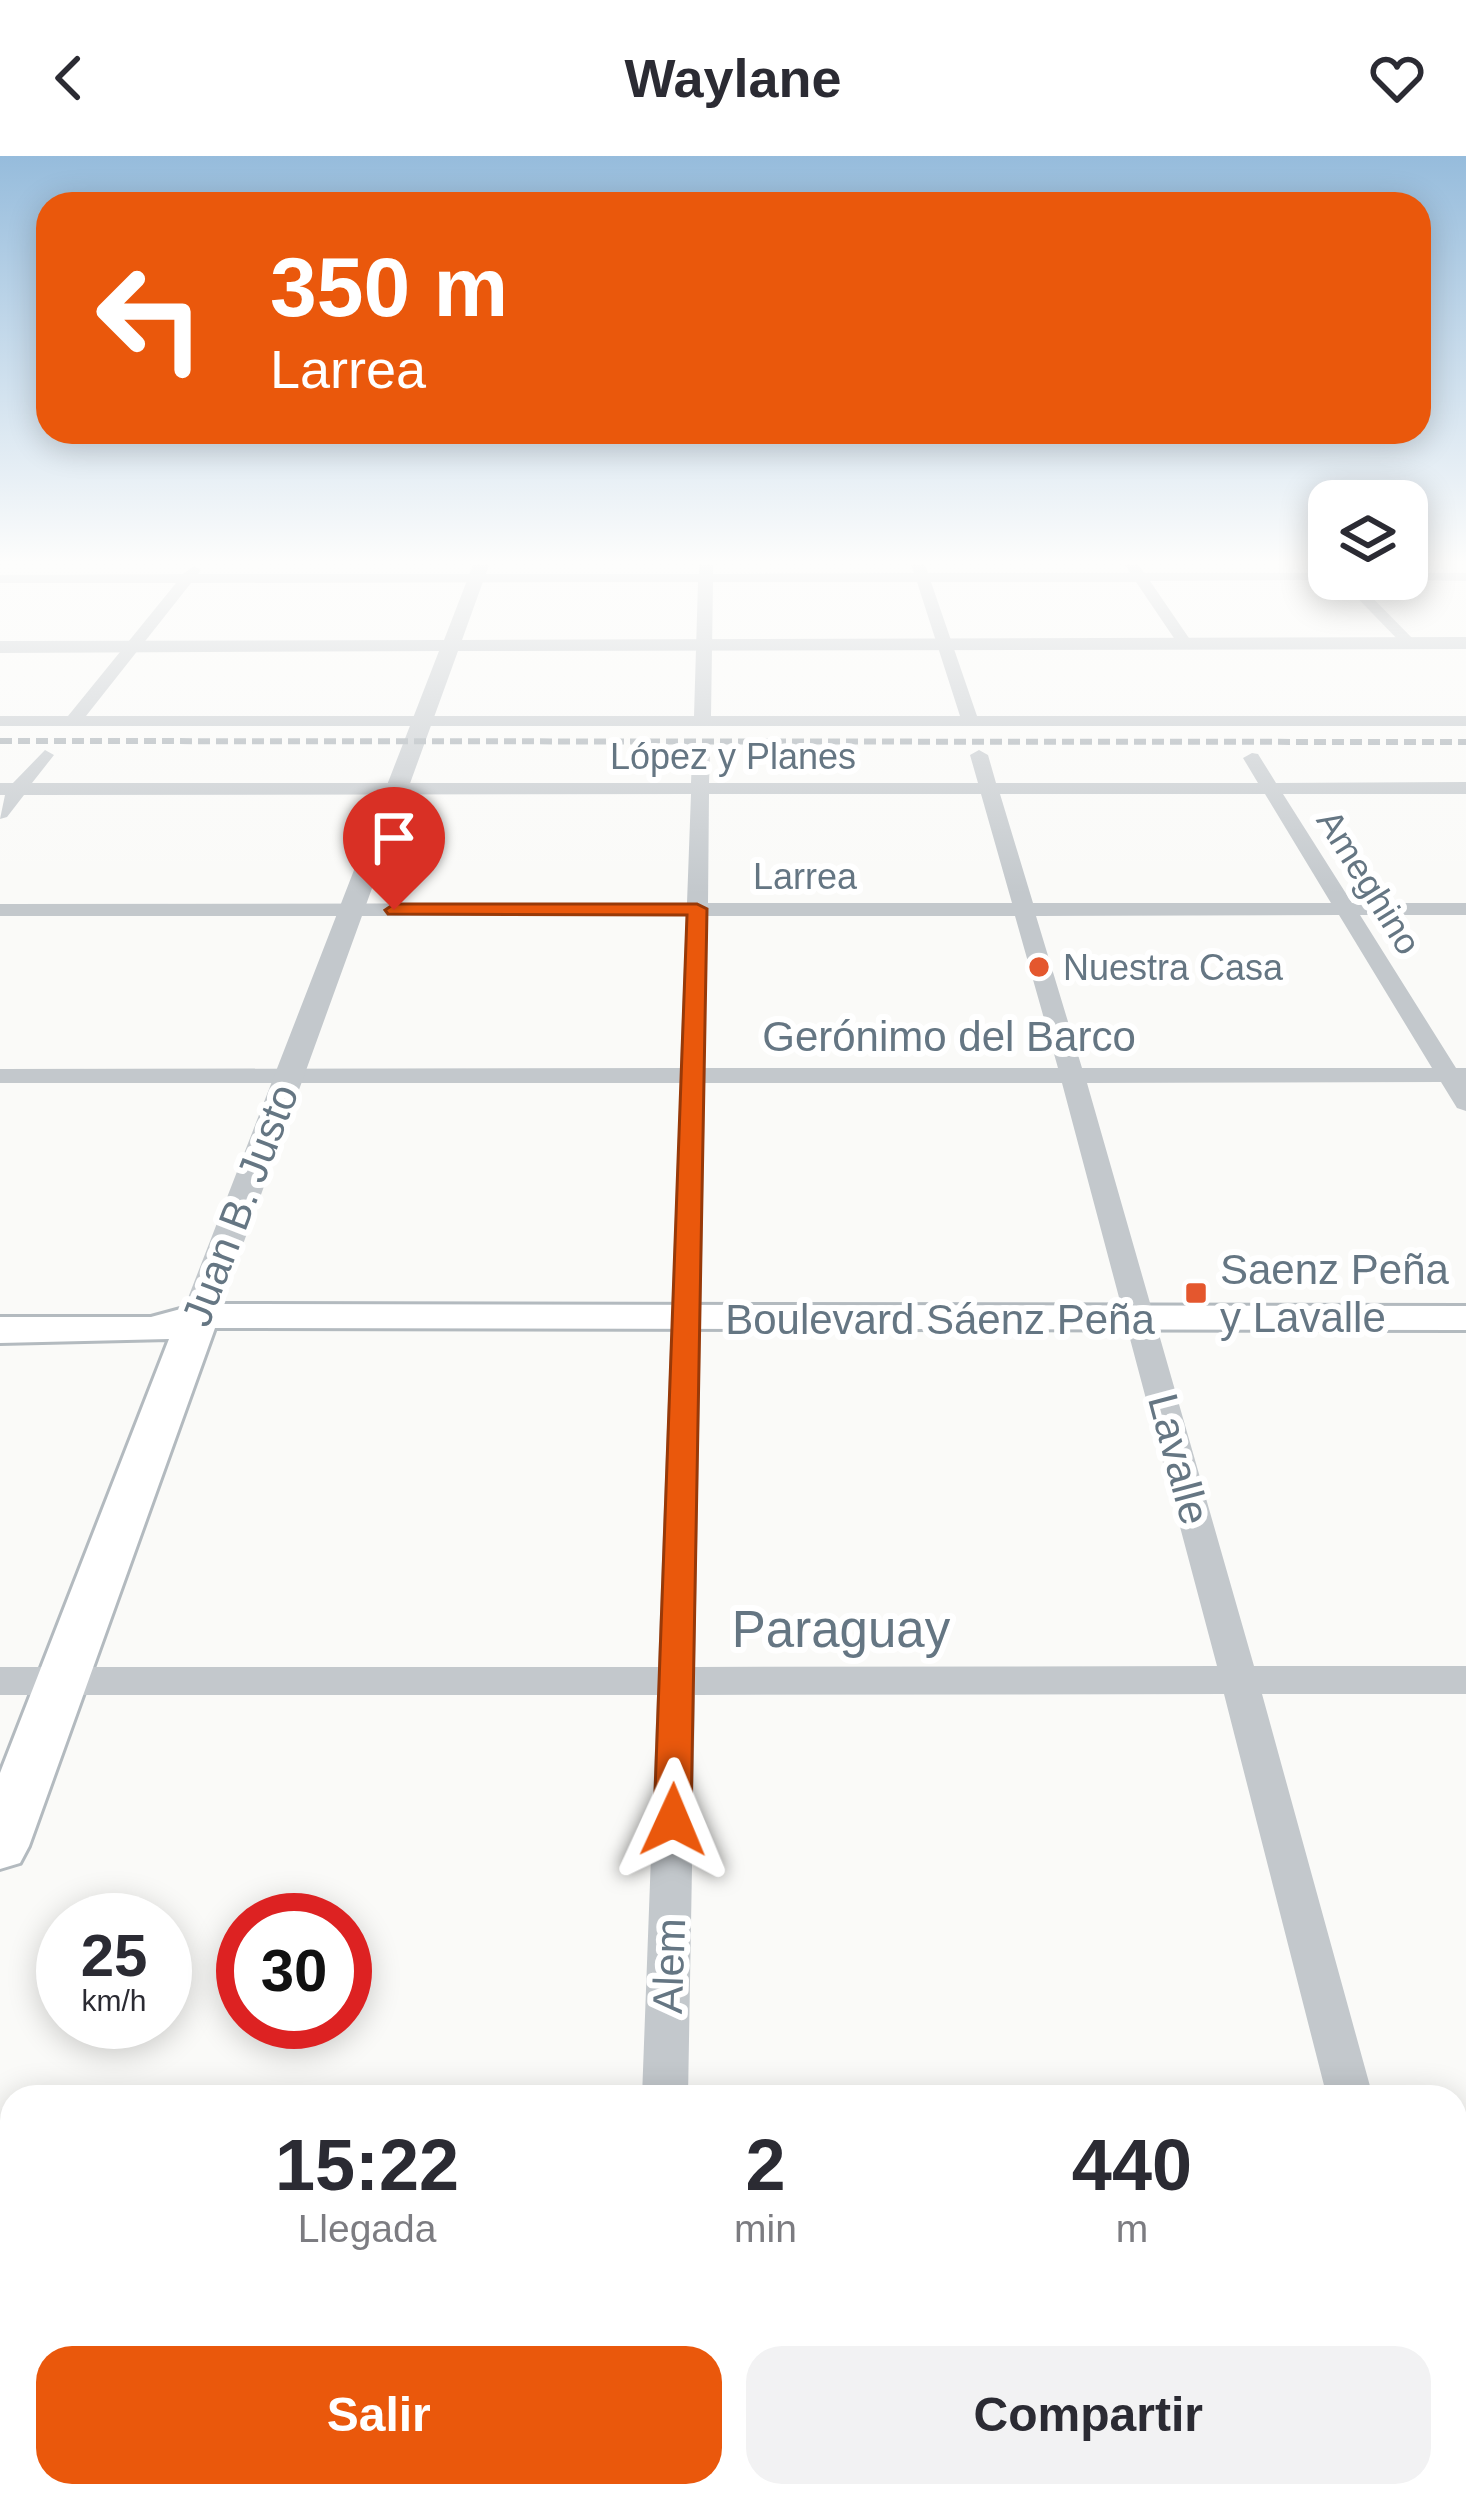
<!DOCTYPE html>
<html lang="es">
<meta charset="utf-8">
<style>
body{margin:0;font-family:Arial,sans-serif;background:#f2f2f3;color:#2b2b33;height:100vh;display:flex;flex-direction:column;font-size:45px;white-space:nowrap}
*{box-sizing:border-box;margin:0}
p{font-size:39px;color:#7c7c81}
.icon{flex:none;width:66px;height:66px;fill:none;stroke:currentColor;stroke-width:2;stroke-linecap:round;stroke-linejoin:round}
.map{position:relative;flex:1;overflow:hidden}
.sheet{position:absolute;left:0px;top:1929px;width:1467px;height:423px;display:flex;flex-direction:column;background:#fff;border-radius:36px 36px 0 0;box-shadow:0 6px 30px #0003}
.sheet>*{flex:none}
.hud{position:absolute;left:36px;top:36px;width:1395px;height:252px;border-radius:36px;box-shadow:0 6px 30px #0003;background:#ea580c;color:#fff;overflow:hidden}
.fabs{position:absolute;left:1308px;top:324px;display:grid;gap:24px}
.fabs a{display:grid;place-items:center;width:120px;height:120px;border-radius:24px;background:#fff;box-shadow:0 6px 30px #0003;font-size:60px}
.speed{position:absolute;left:36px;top:1737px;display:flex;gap:24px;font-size:60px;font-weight:700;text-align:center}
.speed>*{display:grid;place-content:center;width:156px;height:156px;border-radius:50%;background:#fff;box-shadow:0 6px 30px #0003;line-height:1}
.speed small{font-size:30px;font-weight:400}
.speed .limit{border:18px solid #d22;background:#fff;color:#111}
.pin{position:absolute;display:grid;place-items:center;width:102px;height:102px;color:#fff;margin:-123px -51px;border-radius:50% 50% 50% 0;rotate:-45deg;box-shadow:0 0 12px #0007}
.pin .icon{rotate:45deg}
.me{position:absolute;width:132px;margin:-66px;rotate:1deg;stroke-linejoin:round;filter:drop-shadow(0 0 9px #0008)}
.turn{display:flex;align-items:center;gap:42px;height:252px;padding:0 36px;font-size:54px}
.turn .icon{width:156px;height:156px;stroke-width:2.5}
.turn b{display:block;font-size:84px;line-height:102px}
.eta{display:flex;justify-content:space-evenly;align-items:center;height:204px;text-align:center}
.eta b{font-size:72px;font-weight:700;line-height:84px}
.primary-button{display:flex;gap:24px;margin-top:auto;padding:24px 36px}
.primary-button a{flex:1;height:138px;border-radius:36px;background:#ea580c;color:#fff;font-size:48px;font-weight:700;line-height:138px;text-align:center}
.primary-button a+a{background:#f2f2f3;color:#2b2b33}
header{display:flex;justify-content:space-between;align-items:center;height:156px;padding:0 36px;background:#fff;font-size:54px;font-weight:700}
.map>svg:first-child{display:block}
</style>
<header><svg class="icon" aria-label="back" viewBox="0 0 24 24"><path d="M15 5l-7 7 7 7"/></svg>Waylane<svg class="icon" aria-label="heart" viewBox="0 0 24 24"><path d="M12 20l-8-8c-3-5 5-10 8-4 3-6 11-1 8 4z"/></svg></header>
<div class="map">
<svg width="1466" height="2350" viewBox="0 0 1466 2350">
<rect width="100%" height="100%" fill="#fafaf8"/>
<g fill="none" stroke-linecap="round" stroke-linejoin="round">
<defs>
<path id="secondary" d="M 199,1148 L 1466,1150 L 1466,1174 L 215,1172 L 29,1690 L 20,1707 L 0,1713 L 0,1617 L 169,1183 L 0,1187 L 0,1161 L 151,1161 Z"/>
</defs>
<!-- secondary casing -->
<use href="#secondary" stroke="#b3babf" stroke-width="6"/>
<!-- minor -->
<path fill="#c3c8cc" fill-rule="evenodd" d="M 699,409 L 713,409 L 713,418 L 914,417 L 911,409 L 925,409 L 928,417 L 1130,417 L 1125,409 L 1139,409 L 1144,417 L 1329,417 L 1334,424 L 1150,425 L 1193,488 L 1185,493 L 1180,491 L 1136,426 L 931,426 L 977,560 L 1466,560 L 1466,570 L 0,570 L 0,560 L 68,560 L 176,427 L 0,427 L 0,419 L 183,418 L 194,410 L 201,414 L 198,418 L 699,418 ZM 698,426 L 694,560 L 86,560 L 191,427 ZM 713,426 L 917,426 L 960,560 L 711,560 Z
M 1407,417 L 1466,417 L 1466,425 L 1402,424 Z
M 1339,423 L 1354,423 L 1414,484 L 1414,490 L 1404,490 Z
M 45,594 L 54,599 L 32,627 L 691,627 L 692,600 L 701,595 L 710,600 L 709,627 L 978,627 L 970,599 L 979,594 L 988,599 L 996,627 L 1258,627 L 1243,602 L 1252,597 L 1258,598 L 1276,627 L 1466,626 L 1466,638 L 1283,638 L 1352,747 L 1466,747 L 1466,759 L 1360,759 L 1456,912 L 1466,912 L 1466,955 L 1457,952 L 1441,926 L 1087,927 L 1254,1510 L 1466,1510 L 1466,1538 L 1262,1538 L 1373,1941 L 1327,1941 L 1224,1538 L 695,1539 L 688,1941 L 642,1941 L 657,1539 L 0,1539 L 0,1511 L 658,1511 L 680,927 L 0,927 L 0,913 L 680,912 L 686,760 L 0,760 L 0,748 L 687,747 L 691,638 L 24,639 L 7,661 L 0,663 L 5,639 L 0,639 L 0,627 L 13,627 ZM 709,638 L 981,638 L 1012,747 L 708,747 ZM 1000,638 L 1265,638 L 1331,747 L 1033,747 ZM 1339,759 L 1432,912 L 1082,912 L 1036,760 ZM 707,760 L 1015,760 L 1058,912 L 705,912 ZM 705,927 L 1062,927 L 1217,1510 L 695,1511 Z
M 0,2068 L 12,2068 L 12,2116 L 0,2116 Z
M 1455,2077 L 1466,2077 L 1466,2127 L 1455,2127 Z
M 1455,2281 L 1466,2286 L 1466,2350 L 1441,2350 L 1437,2340 L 1455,2340 Z
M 628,2340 L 682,2340 L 681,2350 L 627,2350 Z"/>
<!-- tertiary -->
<path fill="#c3c8cc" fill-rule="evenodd" d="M 473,409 L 489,409 L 462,484 L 1466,481 L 1466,493 L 458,495 L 217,1160 L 212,1168 L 186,1168 L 181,1160 L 439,495 L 0,497 L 0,485 L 444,484 Z"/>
<!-- secondary -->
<use href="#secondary" fill="#fff" fill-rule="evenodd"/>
<!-- rail -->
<path stroke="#a2aab0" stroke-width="6" stroke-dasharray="12 6" stroke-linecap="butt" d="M 0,585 L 1466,586"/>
</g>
<!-- sky -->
<linearGradient id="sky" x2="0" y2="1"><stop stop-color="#96bcdc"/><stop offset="0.55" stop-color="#fdfdfc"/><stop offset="1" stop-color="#fdfdfc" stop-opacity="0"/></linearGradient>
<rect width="1466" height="738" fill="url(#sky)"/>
<!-- route -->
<path fill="#ea580c" stroke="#983908" stroke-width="3" d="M 394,748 L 697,748 L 707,753 L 691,1664 L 686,1674 L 673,1678 L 660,1674 L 654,1664 L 687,759 L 388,758 L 385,754 Z"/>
<!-- markers -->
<g fill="#e4572e" stroke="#fff" stroke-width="4.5">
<circle cx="1039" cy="811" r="12"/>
<rect x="1184" y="1125" width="24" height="24" rx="6"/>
</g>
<g text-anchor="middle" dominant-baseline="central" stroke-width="12" stroke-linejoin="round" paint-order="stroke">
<!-- far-street labels -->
<g font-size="36" fill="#657683" stroke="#fff">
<text x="733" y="600">López y Planes</text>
<text x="805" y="720">Larrea</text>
<text transform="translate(1369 726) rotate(58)">Ameghino</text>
</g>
<!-- far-poi labels -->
<g font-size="36" fill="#657683" stroke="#fff" text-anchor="start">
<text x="1063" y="811">Nuestra Casa</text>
</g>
<!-- street labels -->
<g font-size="42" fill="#657683" stroke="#fff">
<text x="949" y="880">Gerónimo del Barco</text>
<text transform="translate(240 1049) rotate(-69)">Juan B. Justo</text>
<text x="940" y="1163">Boulevard Sáenz Peña</text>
<text transform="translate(1179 1303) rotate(75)">Lavalle</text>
<text transform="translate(669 1810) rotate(-88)">Alem</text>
</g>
<!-- poi labels -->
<g font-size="42" fill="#657683" stroke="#fff" text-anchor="start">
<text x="1220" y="1113">Saenz Peña<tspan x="1220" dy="48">y Lavalle</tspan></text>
</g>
<!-- near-street labels -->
<g font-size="51" fill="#657683" stroke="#fff">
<text x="841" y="1473">Paraguay</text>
</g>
</g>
</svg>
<div class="fabs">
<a><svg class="icon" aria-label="layers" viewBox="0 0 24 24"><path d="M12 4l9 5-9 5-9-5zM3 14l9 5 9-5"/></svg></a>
</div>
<div class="speed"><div>25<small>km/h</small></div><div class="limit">30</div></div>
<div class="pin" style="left:394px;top:754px;background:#d93025"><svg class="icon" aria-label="arrive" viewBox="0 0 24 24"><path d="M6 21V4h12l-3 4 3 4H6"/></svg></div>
<svg class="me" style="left:673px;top:1664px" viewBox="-20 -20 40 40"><path d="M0-17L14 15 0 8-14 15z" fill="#ea580c" stroke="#fff" stroke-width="4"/></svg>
<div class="hud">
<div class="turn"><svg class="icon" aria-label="left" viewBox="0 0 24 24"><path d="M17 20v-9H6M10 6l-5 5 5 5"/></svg><div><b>350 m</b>Larrea</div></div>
</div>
<section class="sheet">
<div class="eta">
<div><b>15:22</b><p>Llegada</p></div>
<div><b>2</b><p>min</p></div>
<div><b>440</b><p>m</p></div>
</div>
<div class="primary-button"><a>Salir</a><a>Compartir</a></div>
</section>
</div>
